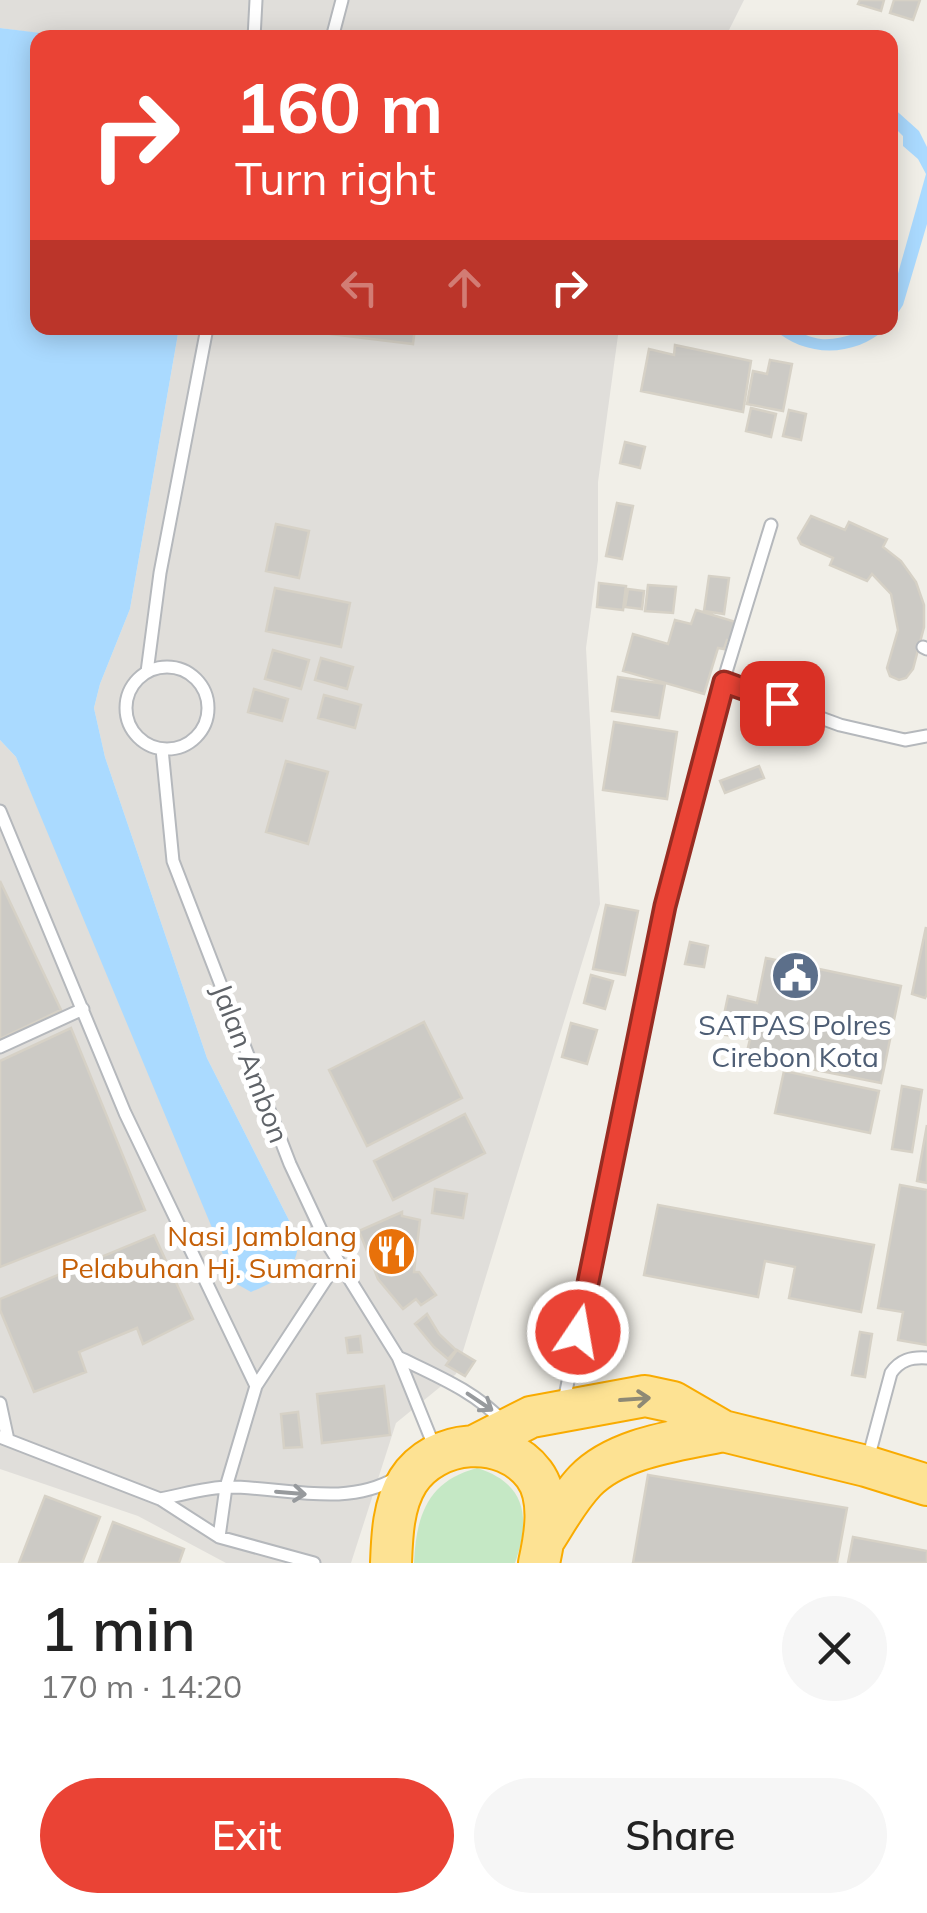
<!DOCTYPE html>
<meta charset="utf-8">
<style>
body{margin:0;font-family:Mulish,sans-serif;background:#f6f6f6;color:#222;height:100vh;display:flex;flex-direction:column;font-size:38px;white-space:nowrap}
*{box-sizing:border-box;margin:0}
p{font-size:32px;color:#767676}
.icon{flex:none;width:55px;height:55px;fill:none;stroke:currentColor;stroke-width:2;stroke-linecap:round;stroke-linejoin:round}
.map{position:relative;height:1563px;overflow:hidden}
.drawer{display:flex;flex-direction:column;background:#fff;flex:1}
.drawer>*{flex:none}
.guide{position:absolute;left:30px;top:30px;width:868px;height:305px;border-radius:20px;box-shadow:0 5px 25px #0003;background:#ea4335;color:#fff;overflow:hidden}
.pin{position:absolute;display:grid;place-items:center;width:85px;height:85px;color:#fff;margin:-42px;border-radius:20px;box-shadow:0 5px 15px #0006}
.me{position:absolute;width:110px;margin:-55px;rotate:12deg;stroke-linejoin:round;filter:drop-shadow(0 0 8px #0008)}
.turn{display:flex;align-items:center;gap:35px;height:210px;padding:0 40px;font-size:45px}
.turn .icon{width:130px;height:130px;stroke-width:2.5}
.turn b{display:block;font-size:70px;line-height:85px}
.lanes{display:flex;align-items:center;height:95px;padding:0 40px;background:#0003;justify-content:center;gap:50px;direction:ltr}
.lanes .off{opacity:.35}
.round{display:grid;place-items:center;flex:none;width:105px;height:105px;border-radius:52px;background:#f6f6f6}
.overview{display:flex;align-items:center;justify-content:space-between;height:170px;padding:0 40px}
h1{font-size:60px;font-weight:600;line-height:75px}
.primary-button{display:flex;gap:20px;margin-top:auto;padding:20px 40px}
.primary-button a{flex:1;height:115px;border-radius:60px;background:#ea4335;color:#fff;font-size:40px;font-weight:600;line-height:115px;text-align:center}
.primary-button a+a{background:#f6f6f6;color:#222}
.map>svg:first-child{display:block}
</style>
<div class="map">
<svg width="927" height="1563" viewBox="0 0 927 1563">
<rect width="100%" height="100%" fill="#f1efe8"/>
<!-- industrial -->
<path fill="#e0deda" d="M 0,0 L 744,0 L 725,38 L 73,38 L 0,28 Z
M 179,328 L 619,328 L 598,482 L 598,560 L 586,648 L 600,904 L 456,1374 L 396,1423 L 351,1563 L 226,1563 L 138,1516 L 0,1469 L 0,740 L 16,757 L 115,988 L 298,1238 L 207,1058 L 105,757 L 94,708 L 100,684 L 130,609 Z"/>
<!-- green -->
<path fill="#c5e8c5" d="M 477,1468 C 526,1483 531,1518 515,1563 L 414,1563 C 416,1515 428,1481 477,1468 Z"/>
<!-- water -->
<path fill="#aadaff" d="M 0,28 L 73,37 L 38,38 L 38,328 L 179,328 L 130,609 L 100,684 L 94,708 L 105,757 L 207,1058 L 298,1238 C 299,1271 279,1280 251,1292 L 235,1283 L 16,757 L 0,740 Z
M 890,105 L 919,131 L 927,147 L 927,224 L 903,305 L 890,325 L 890,302 L 926,174 L 918,159 L 903,146 L 903,136 L 890,123 Z
M 772,328 C 795,327 802,336 821,339 C 844,341 864,327 887,328 C 853,358 806,358 772,328 Z"/>
<!-- building -->
<path fill="#cccac5" stroke="#d6d1c6" stroke-width="2.5" d="M 860,0 L 884,0 L 881,11 L 858,4 Z
M 894,0 L 920,0 L 913,20 L 890,13 Z
M 307,328 L 415,328 L 413,344 L 306,331 Z
M 675,345 L 751,361 L 743,412 L 641,391 L 649,349 L 674,355 Z
M 770,360 L 792,364 L 783,411 L 747,404 L 753,371 L 767,374 Z
M 751,408 L 776,414 L 771,437 L 746,431 Z
M 789,410 L 806,414 L 801,440 L 783,436 Z
M 625,442 L 645,447 L 640,468 L 620,463 Z
M 617,503 L 633,506 L 622,559 L 606,556 Z
M 811,516 L 845,530 L 849,522 L 887,539 L 883,547 L 901,561 L 916,582 L 924,605 L 924,627 L 913,669 L 906,678 L 899,680 L 890,676 L 887,668 L 898,630 L 891,594 L 872,574 L 867,581 L 830,565 L 833,558 L 801,544 L 798,538 Z
M 276,524 L 309,531 L 299,578 L 266,571 Z
M 709,576 L 729,578 L 724,614 L 704,611 Z
M 599,583 L 626,586 L 623,610 L 597,607 Z
M 648,585 L 676,587 L 673,613 L 645,611 Z
M 275,588 L 350,603 L 341,647 L 266,631 Z
M 628,589 L 644,591 L 642,609 L 625,607 Z
M 696,610 L 739,623 L 733,642 L 727,640 L 724,649 L 718,648 L 704,694 L 623,671 L 633,634 L 668,644 L 675,620 L 691,624 Z
M 273,650 L 309,660 L 301,689 L 265,679 Z
M 321,658 L 353,667 L 347,689 L 315,680 Z
M 618,677 L 665,684 L 659,718 L 612,711 Z
M 254,689 L 288,699 L 282,721 L 248,712 Z
M 324,695 L 361,705 L 355,728 L 318,718 Z
M 614,722 L 677,732 L 667,799 L 603,790 Z
M 286,761 L 328,772 L 308,844 L 266,832 Z
M 759,766 L 764,778 L 725,793 L 720,781 Z
M 0,881 L 61,1010 L 0,1039 Z
M 606,905 L 638,911 L 625,975 L 593,969 Z
M 926,927 L 927,994 L 925,998 L 912,994 Z
M 690,942 L 708,946 L 704,967 L 685,964 Z
M 766,958 L 901,986 L 881,1083 L 746,1056 L 750,1039 L 720,1034 L 728,996 L 757,1003 Z
M 591,975 L 613,981 L 605,1009 L 584,1003 Z
M 424,1022 L 462,1098 L 367,1146 L 329,1070 Z
M 571,1023 L 597,1030 L 587,1064 L 562,1057 Z
M 71,1028 L 145,1210 L 0,1267 L 0,1061 Z
M 784,1071 L 879,1091 L 870,1133 L 775,1113 Z
M 902,1086 L 922,1090 L 912,1152 L 892,1149 Z
M 465,1114 L 485,1153 L 393,1200 L 374,1161 Z
M 927,1125 L 927,1183 L 917,1181 Z
M 900,1185 L 927,1190 L 927,1345 L 898,1340 L 903,1312 L 878,1308 Z
M 435,1189 L 467,1194 L 463,1218 L 432,1213 Z
M 658,1205 L 874,1245 L 861,1312 L 789,1298 L 795,1267 L 765,1261 L 758,1297 L 644,1275 Z
M 402,1212 L 402,1216 L 420,1220 L 414,1272 L 419,1272 L 436,1295 L 421,1305 L 416,1299 L 403,1309 L 378,1279 L 359,1231 Z
M 154,1235 L 193,1319 L 143,1344 L 137,1328 L 79,1352 L 86,1372 L 34,1392 L 0,1310 L 0,1299 Z
M 427,1314 L 439,1334 L 456,1350 L 448,1359 L 434,1347 L 415,1324 Z
M 860,1332 L 872,1334 L 865,1377 L 852,1375 Z
M 360,1336 L 362,1352 L 348,1353 L 346,1338 Z
M 457,1350 L 475,1361 L 465,1376 L 446,1365 Z
M 384,1386 L 390,1435 L 322,1443 L 317,1394 Z
M 298,1412 L 302,1447 L 284,1448 L 281,1414 Z
M 648,1475 L 847,1508 L 837,1563 L 633,1563 Z
M 45,1496 L 100,1517 L 82,1563 L 19,1563 Z
M 113,1522 L 184,1549 L 179,1563 L 98,1563 Z
M 853,1537 L 927,1551 L 927,1563 L 848,1563 Z"/>
<g fill="none" stroke-linecap="round" stroke-linejoin="round">
<defs>
<path id="lane" d="M 254,38 L 256,0
M 332,38 L 342,0
M 923,647 L 927,649
M126 708a41 41 0 1 1 82 0a41 41 0 1 1-82 0Z
M 147,672 L 160,573 L 207,328
M 723,682 L 771,525
M 162,749 L 173,861 L 290,1164 L 327,1243 L 398,1357 L 436,1451
M 0,811 L 125,1113 L 256,1386
M 0,1047 L 83,1009
M 398,1357 C 435,1375 477,1392 504,1423
M 564,1401 L 665,906 L 723,682 L 840,725 L 905,740 L 927,736
M 0,1403 L 8,1440
M 0,1437 L 160,1499 L 219,1537 L 314,1563
M 868,1459 L 891,1373 C 900,1360 911,1357 927,1358
M 160,1499 C 182,1495 207,1487 229,1487 C 284,1487 345,1508 396,1478
M 219,1537 L 226,1487 L 256,1386 L 338,1261"/>
<path id="highway" d="M 476,1445 L 531,1417 L 645,1396 L 673,1402 L 723,1431 L 866,1466 L 927,1485
M 544,1540 C 557,1520 568,1499 585,1481 C 618,1447 678,1441 723,1431
M 391,1563 C 392,1536 393,1505 408,1481 C 435,1439 503,1433 534,1474 C 552,1498 545,1536 539,1563"/>
</defs>
<!-- lane casing -->
<use href="#lane" stroke="#b5b8bc" stroke-width="15"/>
<!-- highway casing -->
<use href="#highway" stroke="#f9ab00" stroke-width="44"/>
<!-- lane -->
<use href="#lane" stroke="#fff" stroke-width="11"/>
<!-- highway -->
<use href="#highway" stroke="#fde293" stroke-width="40"/>
</g>
<!-- one-way arrows -->
<defs><path id="oneway-shaft" d="M-6 0H5M1.5-3L5.5 0L1.5 3" fill="none" stroke-width="1.6" stroke-linecap="round" stroke-linejoin="round" transform="scale(2.5)"/></defs>
<use stroke="#8e8975" href="#oneway-shaft" transform="translate(635 1399) rotate(-4)"/>
<g stroke="#979a9d">
<use href="#oneway-shaft" transform="translate(480 1402) rotate(34)"/>
<use href="#oneway-shaft" transform="translate(291 1493) rotate(5)"/>
</g>
<g fill="none" stroke-linecap="round" stroke-linejoin="round">
<defs>
<path id="route" d="M 578,1332 L 665,906 L 724,682 L 782,703"/>
</defs>
<!-- route casing -->
<use href="#route" stroke="#982c22" stroke-width="25"/>
<!-- route -->
<use href="#route" stroke="#ea4335" stroke-width="18"/>
</g>
<!-- icons -->
<defs>
<symbol id="civic-disc" viewBox="-11 -11 22 22"><circle r="9.5" fill="#5c6f8a" stroke="#fff"/><path d="M-.6-6.5H3V-4.5H.6V-3L4-1V1h2V6H-6V1h2V-1L-.6-3ZM-1.2 2.5V6h2.4V2.5Z" fill="#fff"/></symbol>
<symbol id="restaurant-disc" viewBox="-11 -11 22 22"><circle r="9.5" fill="#e8710a" stroke="#fff"/><path d="M-5-6h1v4h1v-4h1v4h1v-4h1v5L-1.5 .5V6h-2V.5L-5-1ZM5-6V6H3V1.5H1.5Q1.5-4 5-6Z" fill="#fff"/></symbol>
</defs>
<g fill-rule="evenodd">
<use href="#civic-disc" x="768" y="948" width="55" height="55"/>
<use href="#restaurant-disc" x="364" y="1224" width="55" height="55"/>
</g>
<g text-anchor="middle" dominant-baseline="central" stroke-width="10" stroke-linejoin="round" paint-order="stroke">
<!-- service labels -->
<g font-size="28" fill="#4e5e75" stroke="#fff">
<text x="795" y="1024">SATPAS Polres<tspan x="795" dy="32">Cirebon Kota</tspan></text>
</g>
<!-- street labels -->
<g font-size="28" fill="#5f6368" stroke="#fff">
<text transform="translate(251 1063) rotate(69)">Jalan Ambon</text>
</g>
<!-- food labels -->
<g font-size="28" fill="#c56008" stroke="#fff" text-anchor="end">
<text x="357" y="1235">Nasi Jamblang<tspan x="357" dy="32">Pelabuhan Hj. Sumarni</tspan></text>
</g>
</g>
</svg>
<div class="pin" style="left:782px;top:703px;background:#d93025"><svg class="icon" aria-label="arrive" viewBox="0 0 24 24"><path d="M6 21V4h12l-3 4 3 4H6"/></svg></div>
<svg class="me" style="left:578px;top:1332px" viewBox="-20 -20 40 40"><circle r="17" fill="#ea4335" stroke="#fff" stroke-width="3"/><path d="M0-11L8 9 0 5-8 9z" fill="#fff"/></svg>
<div class="guide">
<div class="turn"><svg class="icon" aria-label="right" viewBox="0 0 24 24"><path d="M7 20v-9h11M14 6l5 5-5 5"/></svg><div><b>160 m</b>Turn right</div></div>
<div class="lanes"><svg class="icon off" aria-label="left" viewBox="0 0 24 24"><path d="M17 20v-9H6M10 6l-5 5 5 5"/></svg><svg class="icon off" aria-label="ahead" viewBox="0 0 24 24"><path d="M12 20V5M6 11l6-6 6 6"/></svg><svg class="icon" aria-label="right" viewBox="0 0 24 24"><path d="M7 20v-9h11M14 6l5 5-5 5"/></svg></div>
</div>
</div>
<section class="drawer">
<div class="overview"><div><h1>1 min</h1><p>170 m · 14:20</p></div><a class="round"><svg class="icon" aria-label="close" viewBox="0 0 24 24"><path d="M6 6l12 12M18 6L6 18"/></svg></a></div>
<div class="primary-button"><a>Exit</a><a>Share</a></div>
</section>
